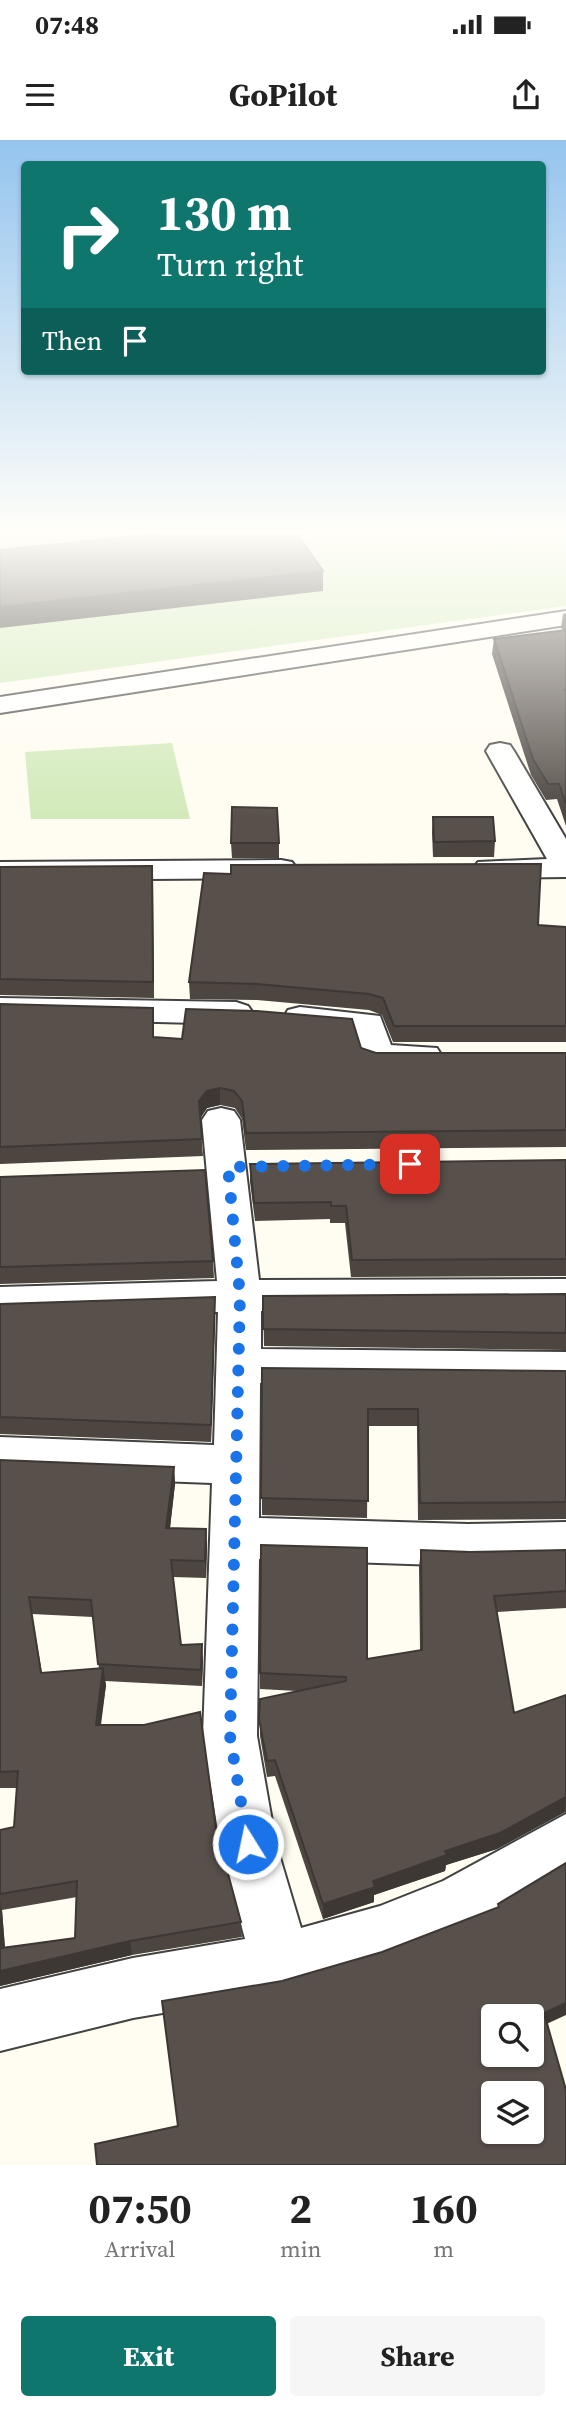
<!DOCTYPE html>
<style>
body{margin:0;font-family:"Source Serif 4",serif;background:#f6f6f6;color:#222;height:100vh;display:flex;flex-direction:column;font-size:26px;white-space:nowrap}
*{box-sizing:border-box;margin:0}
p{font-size:23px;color:#767676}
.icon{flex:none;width:38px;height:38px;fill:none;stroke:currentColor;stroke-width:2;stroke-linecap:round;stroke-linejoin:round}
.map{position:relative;height:2025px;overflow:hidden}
.sheet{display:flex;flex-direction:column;background:#fff;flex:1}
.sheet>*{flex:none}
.hud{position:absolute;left:21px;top:21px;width:525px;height:214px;border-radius:7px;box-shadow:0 2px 5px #0004;background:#0f766e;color:#fff;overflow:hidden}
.tools{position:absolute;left:481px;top:1864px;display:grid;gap:14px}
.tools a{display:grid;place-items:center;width:63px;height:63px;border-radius:7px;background:#fff;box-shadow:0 2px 5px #0004;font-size:35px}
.pin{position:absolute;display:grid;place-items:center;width:60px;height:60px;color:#fff;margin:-30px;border-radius:14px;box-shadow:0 4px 10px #0006}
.me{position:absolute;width:77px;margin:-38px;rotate:350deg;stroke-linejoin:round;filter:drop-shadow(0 0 5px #0008)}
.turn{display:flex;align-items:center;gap:24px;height:147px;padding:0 21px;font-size:32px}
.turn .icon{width:91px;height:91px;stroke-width:2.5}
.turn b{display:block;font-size:49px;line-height:60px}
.then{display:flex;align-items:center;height:66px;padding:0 21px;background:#0003;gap:14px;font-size:26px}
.eta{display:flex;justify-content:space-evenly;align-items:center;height:119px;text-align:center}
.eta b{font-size:42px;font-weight:700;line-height:49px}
.button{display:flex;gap:14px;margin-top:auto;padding:14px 21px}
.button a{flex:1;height:80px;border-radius:7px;background:#0f766e;color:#fff;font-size:28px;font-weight:700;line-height:80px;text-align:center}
.button a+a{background:#f6f6f6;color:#222}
.status{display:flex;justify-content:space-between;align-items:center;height:49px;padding:0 35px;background:#fff;direction:ltr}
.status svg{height:19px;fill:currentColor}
header{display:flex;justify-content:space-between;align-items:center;height:91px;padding:0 21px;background:#fff;font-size:32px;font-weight:700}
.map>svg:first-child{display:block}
</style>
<div class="status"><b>07:48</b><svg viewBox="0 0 49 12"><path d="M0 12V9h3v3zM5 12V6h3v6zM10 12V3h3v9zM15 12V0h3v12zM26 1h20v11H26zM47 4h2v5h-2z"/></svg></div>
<header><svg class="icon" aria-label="menu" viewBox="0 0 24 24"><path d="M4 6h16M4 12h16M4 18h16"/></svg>GoPilot<svg class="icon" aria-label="share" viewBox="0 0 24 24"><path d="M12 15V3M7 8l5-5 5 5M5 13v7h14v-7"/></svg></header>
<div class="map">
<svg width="566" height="2025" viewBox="0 0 566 2025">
<rect width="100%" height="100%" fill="#fffcf1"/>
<!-- green -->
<path fill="#d2eaba" d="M 0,393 L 566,393 L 566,466 L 0,543 Z
M 172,603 L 190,679 L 31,679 L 25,612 Z"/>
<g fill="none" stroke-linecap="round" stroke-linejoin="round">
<defs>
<path id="minor" d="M 566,471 L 566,485 L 0,573 L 0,557 Z
M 500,603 L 510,605 L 514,611 L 566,699 L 566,737 L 489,738 L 478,736 L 473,729 L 478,722 L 547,719 L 486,611 L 490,605 Z
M 281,720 L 292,722 L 297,729 L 292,736 L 281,738 L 0,740 L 0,722 Z
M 0,858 L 236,862 L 248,866 L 253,873 L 248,880 L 236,884 L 0,878 Z
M 300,867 L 380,876 L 391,905 L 437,908 L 442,916 L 437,924 C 414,930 386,930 363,924 L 353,893 L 288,886 L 283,878 L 288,870 Z
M 221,968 L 234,971 L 240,980 L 259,1140 L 566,1139 L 566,1169 L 261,1171 L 261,1209 L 566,1212 L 566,1246 L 260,1243 L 259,1378 L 468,1384 L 566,1382 L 566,1424 L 468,1426 L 259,1419 L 257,1596 L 276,1704 L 301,1788 L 380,1766 L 443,1741 L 566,1674 L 566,1733 L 482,1784 L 380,1824 L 281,1853 L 133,1878 L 0,1911 L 0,1849 L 133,1818 L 245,1799 L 220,1704 L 203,1596 L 212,1343 L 0,1335 L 0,1297 L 214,1305 L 218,1172 L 0,1179 L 0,1147 L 217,1141 L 202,980 L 208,971 Z"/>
</defs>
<!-- minor casing -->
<use href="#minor" stroke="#424242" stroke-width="4"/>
<!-- minor -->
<use href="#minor" fill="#fff" fill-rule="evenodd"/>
</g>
<!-- wall -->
<path fill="#4c4540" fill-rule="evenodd" d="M 566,473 L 566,686 L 557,659 L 546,660 L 531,635 L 492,514 L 494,499 L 564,491 L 561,488 L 563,474 Z
M 433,677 L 495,701 L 494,717 L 433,717 L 432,692 Z
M 231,703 L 279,703 L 279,718 L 232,718 Z
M 152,726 L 154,858 L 0,855 L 0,727 Z
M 538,785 L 566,787 L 566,902 L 393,902 L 382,875 L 369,870 L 257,860 L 190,859 L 189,842 Z
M 0,864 L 153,868 L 154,897 L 361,908 L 376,913 L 566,913 L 566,1007 L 246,1010 L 242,979 L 235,968 L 220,965 L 207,968 L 200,978 L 203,1016 L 0,1024 Z
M 566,1020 L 566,1136 L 351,1137 L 345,1083 L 330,1083 L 330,1079 L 255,1081 L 250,1042 L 250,1024 Z
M 0,1037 L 213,1121 L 214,1138 L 0,1144 Z
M 566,1154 L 566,1210 L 264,1206 L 263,1156 Z
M 0,1164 L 215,1175 L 211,1302 L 0,1294 Z
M 262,1228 L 566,1231 L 566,1379 L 418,1380 L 417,1286 L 368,1286 L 367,1378 L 262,1375 Z
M 0,1320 L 174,1327 L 175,1344 L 170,1388 L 206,1389 L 207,1406 L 206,1438 L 173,1437 L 181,1505 L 203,1520 L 202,1546 L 105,1541 L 106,1545 L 101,1585 L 216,1689 L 241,1782 L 242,1797 L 132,1815 L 0,1846 L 0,1690 L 14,1687 L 17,1648 L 0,1648 ZM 32,1474 L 93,1477 L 99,1529 L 42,1533 ZM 77,1757 L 75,1798 L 5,1807 L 2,1770 Z
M 421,1410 L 470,1412 L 566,1410 L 566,1468 L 497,1472 L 514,1573 L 566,1555 L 566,1672 L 565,1672 L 497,1709 L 446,1725 L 445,1731 L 374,1755 L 374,1762 L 323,1779 L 275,1636 L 267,1637 L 260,1596 L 260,1559 L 297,1551 L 260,1549 L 260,1533 L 367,1519 L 420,1510 L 419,1427 Z"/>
<!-- shaded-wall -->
<path fill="#3e3834" d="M 323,431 L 323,451 L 0,488 L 0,467 Z
M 152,726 L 153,742 L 154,858 L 153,842 Z
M 220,948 L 220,965 L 207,968 L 200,979 L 199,961 L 207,951 Z
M 215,1157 L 215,1175 L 211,1302 L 211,1285 Z
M 174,1327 L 175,1344 L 168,1405 L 166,1388 Z
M 206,1389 L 207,1406 L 206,1438 L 205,1421 Z
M 202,1504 L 203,1520 L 202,1546 L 201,1530 Z
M 103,1528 L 106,1545 L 98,1601 L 96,1585 Z
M 566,1657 L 565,1672 L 497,1709 L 446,1725 L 445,1731 L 374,1755 L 374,1762 L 323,1779 L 323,1764 L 373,1741 L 445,1711 Z
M 0,1760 L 2,1770 L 6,1823 L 2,1808 Z
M 130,1801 L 132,1815 L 0,1846 L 0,1831 Z
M 566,1863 L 566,1875 L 540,1887 L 544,1873 Z"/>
<!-- building -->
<path fill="#58504b" stroke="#3e3834" stroke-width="2" fill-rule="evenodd" d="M 166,393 L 296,393 L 323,431 L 0,467 L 0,410 Z
M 566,490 L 566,550 L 565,550 L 566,551 L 566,664 L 559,644 L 548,644 L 533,619 L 494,499 Z
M 232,667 L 277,668 L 279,703 L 231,703 Z
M 433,677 L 493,677 L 495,701 L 434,702 Z
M 541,724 L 538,785 L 566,787 L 566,886 L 394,886 L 383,858 L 369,854 L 257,844 L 189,842 L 204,733 L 231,734 L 231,725 Z
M 152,726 L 153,842 L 0,839 L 0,727 Z
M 0,864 L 153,868 L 153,897 L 182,899 L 186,869 L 257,871 L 352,879 L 361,908 L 376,913 L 566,913 L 566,990 L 246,993 L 242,961 L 234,951 L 220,948 L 207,951 L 199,961 L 202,999 L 0,1007 Z
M 566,1020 L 566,1119 L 352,1120 L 346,1066 L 331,1066 L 331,1062 L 254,1063 L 250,1024 Z
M 205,1030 L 213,1121 L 0,1127 L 0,1037 Z
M 566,1154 L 566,1193 L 263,1189 L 263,1156 Z
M 215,1157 L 211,1285 L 0,1277 L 0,1164 Z
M 262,1228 L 566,1231 L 566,1362 L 420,1363 L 418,1269 L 368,1269 L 368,1361 L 261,1358 Z
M 0,1320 L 174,1327 L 166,1388 L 206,1389 L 205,1421 L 171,1420 L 181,1505 L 202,1504 L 201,1530 L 98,1524 L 91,1460 L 29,1457 L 41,1533 L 103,1528 L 96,1585 L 144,1585 L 200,1572 L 216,1689 L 241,1782 L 130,1801 L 0,1831 L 0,1778 L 2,1808 L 75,1798 L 77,1741 L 0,1754 L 0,1690 L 14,1687 L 18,1631 L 0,1632 Z
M 261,1405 L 367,1408 L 367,1519 L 422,1510 L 421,1410 L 470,1412 L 566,1410 L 566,1451 L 494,1456 L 514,1573 L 566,1555 L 566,1657 L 500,1693 L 445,1711 L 447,1715 L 373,1741 L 375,1747 L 323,1764 L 275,1620 L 267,1621 L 259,1579 L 260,1559 L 346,1541 L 346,1537 L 260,1533 Z
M 566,1723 L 566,1863 L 544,1873 L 566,1950 L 566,2025 L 97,2025 L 95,2004 L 178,1986 L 162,1861 L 282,1841 L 382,1812 L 499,1767 L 498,1764 ZM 494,1876 L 532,1876 L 532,1914 L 494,1914 ZM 494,1953 L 532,1953 L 532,1992 L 494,1992 Z"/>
<!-- sky -->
<linearGradient id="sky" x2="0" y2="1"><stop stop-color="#94c4ee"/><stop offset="0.58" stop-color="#fffef9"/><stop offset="1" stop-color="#fffef9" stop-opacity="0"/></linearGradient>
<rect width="566" height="676" fill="url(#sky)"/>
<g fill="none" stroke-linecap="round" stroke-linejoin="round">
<!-- route -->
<path stroke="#1a73e8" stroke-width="12" stroke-dasharray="0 21.6" d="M 248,1704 L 230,1596 L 240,1156 L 228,1027 L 410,1024"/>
</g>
</svg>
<div class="tools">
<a><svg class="icon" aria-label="search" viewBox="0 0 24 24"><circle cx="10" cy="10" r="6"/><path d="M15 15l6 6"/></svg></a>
<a><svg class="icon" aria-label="layers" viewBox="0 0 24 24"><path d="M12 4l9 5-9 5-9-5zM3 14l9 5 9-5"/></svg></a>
</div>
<div class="pin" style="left:410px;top:1024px;background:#d93025"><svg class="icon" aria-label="arrive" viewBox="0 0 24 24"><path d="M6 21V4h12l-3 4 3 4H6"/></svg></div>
<svg class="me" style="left:248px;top:1704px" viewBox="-20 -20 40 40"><circle r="17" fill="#1a73e8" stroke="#fff" stroke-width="3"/><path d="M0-11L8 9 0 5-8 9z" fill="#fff"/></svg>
<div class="hud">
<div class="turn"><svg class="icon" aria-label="right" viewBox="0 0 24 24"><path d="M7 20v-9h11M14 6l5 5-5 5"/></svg><div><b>130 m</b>Turn right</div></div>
<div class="then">Then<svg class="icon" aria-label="arrive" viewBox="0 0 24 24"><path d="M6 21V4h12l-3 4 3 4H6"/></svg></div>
</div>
</div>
<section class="sheet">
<div class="eta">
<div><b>07:50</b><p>Arrival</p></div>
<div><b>2</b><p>min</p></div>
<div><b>160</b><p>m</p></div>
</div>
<div class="button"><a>Exit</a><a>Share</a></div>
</section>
